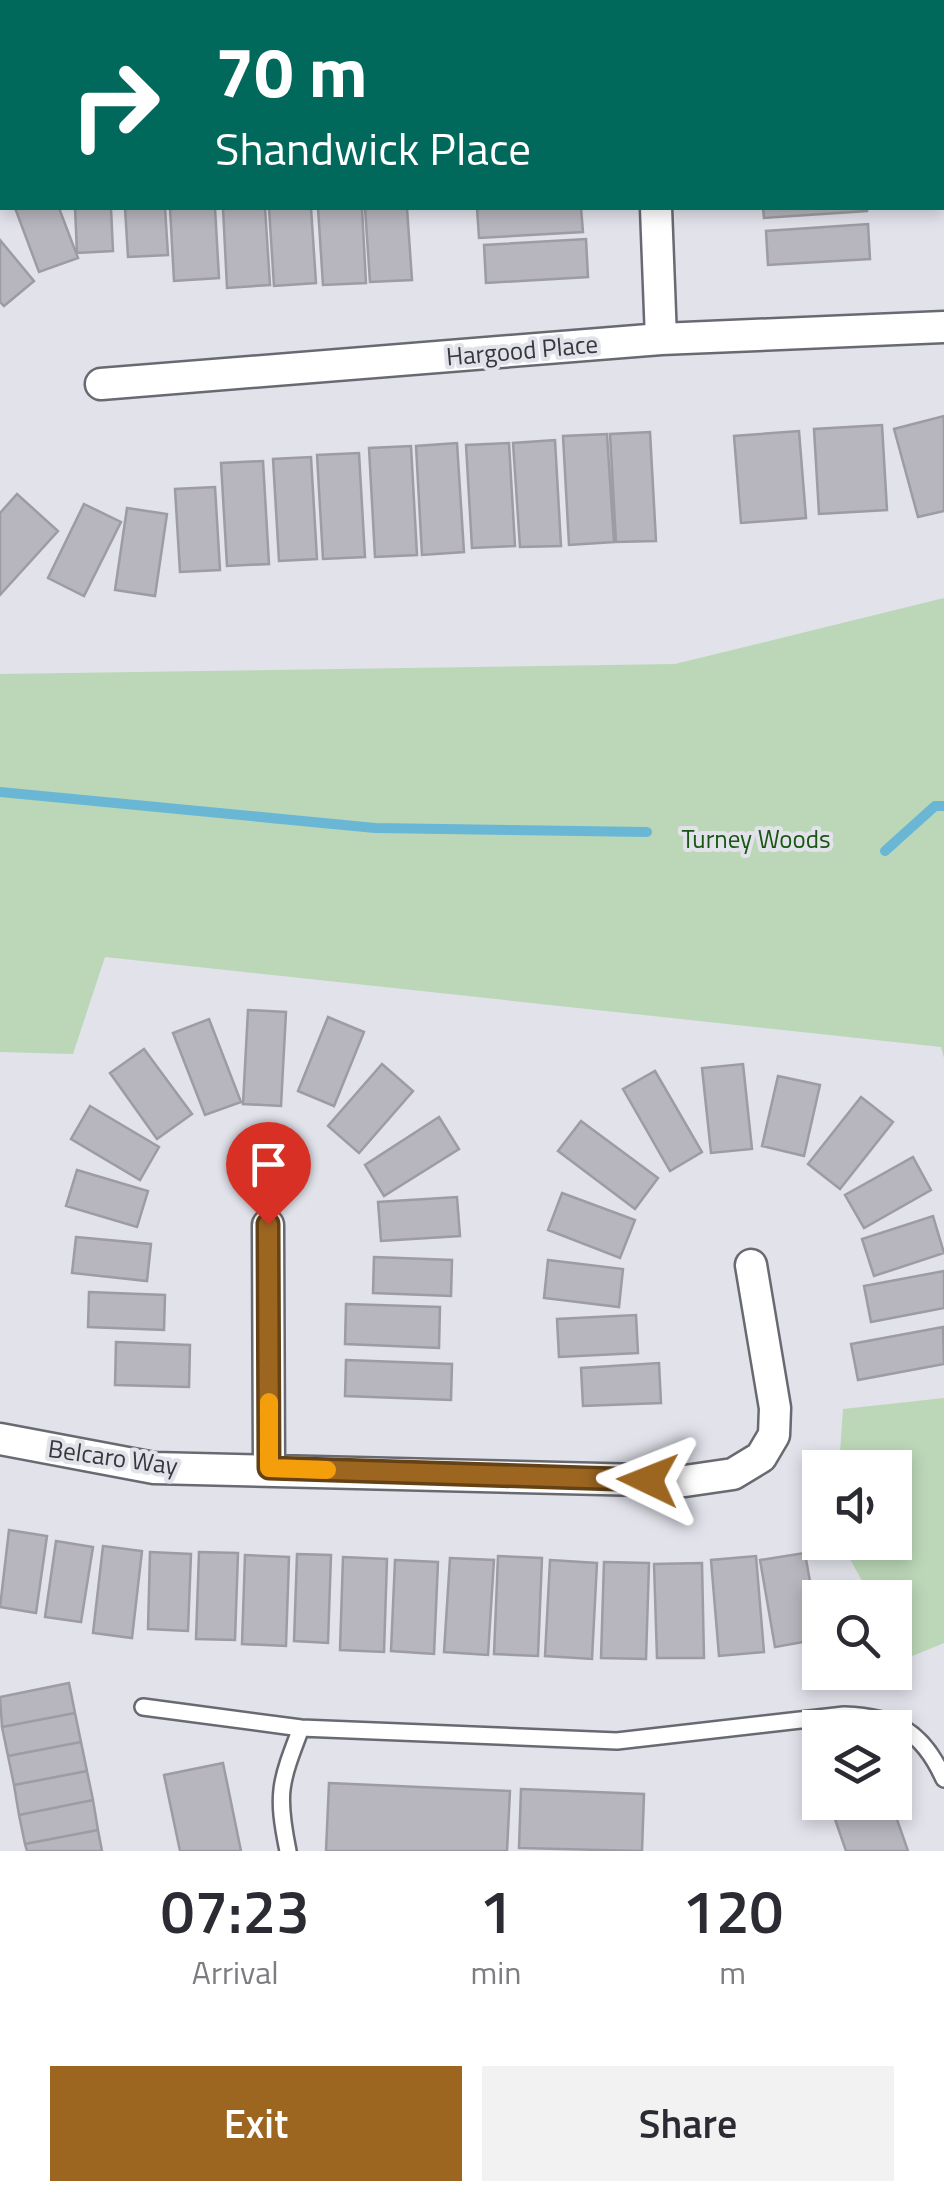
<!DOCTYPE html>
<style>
body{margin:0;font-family:"Titillium Web",sans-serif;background:#f2f2f3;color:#2b2b33;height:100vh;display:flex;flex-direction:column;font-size:38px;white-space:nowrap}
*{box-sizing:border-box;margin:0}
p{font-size:32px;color:#7c7c81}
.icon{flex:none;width:55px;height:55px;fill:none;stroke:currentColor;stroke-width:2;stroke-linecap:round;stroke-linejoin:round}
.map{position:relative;height:1851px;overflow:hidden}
.drawer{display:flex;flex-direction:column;background:#fff;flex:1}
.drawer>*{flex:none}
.banner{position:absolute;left:0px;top:0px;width:945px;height:210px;box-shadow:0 5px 15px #0003;background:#00695c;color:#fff;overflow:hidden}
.buttons{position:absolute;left:802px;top:1450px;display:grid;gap:20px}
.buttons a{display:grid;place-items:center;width:110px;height:110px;border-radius:0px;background:#fff;box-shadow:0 5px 15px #0003;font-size:50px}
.pin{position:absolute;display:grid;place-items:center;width:85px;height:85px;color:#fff;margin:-102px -42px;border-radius:50% 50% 50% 0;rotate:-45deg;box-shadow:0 0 10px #0007}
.pin .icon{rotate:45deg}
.me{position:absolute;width:110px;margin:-55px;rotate:272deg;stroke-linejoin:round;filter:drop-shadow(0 0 8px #0008)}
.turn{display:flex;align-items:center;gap:35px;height:210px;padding:0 50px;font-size:45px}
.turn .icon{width:130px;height:130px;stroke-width:2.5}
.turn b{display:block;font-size:70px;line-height:85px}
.eta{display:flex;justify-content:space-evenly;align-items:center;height:170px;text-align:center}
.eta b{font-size:60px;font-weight:600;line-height:70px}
.primary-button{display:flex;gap:20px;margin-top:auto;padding:20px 50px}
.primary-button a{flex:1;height:115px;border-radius:0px;background:#9c6520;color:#fff;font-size:40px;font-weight:600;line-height:115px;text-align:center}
.primary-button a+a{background:#f2f2f3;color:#2b2b33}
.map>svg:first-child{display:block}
</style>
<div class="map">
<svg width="944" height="1851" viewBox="0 0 944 1851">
<rect width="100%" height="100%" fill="#e1e2ea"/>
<!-- green -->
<path fill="#bbd7b7" d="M 944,598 L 944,1058 L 941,1047 L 105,957 L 73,1054 L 0,1052 L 0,674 L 675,664 Z
M 944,1398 L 944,1643 L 905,1659 L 895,1640 L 895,1598 L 871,1597 L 841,1543 L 895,1542 L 895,1468 L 839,1467 L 843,1409 Z"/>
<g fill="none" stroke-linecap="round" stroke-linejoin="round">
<!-- stream -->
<path stroke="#6ab7d5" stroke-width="10" d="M 0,792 L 375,828 L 647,832
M 885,851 L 935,806 L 944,806"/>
</g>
<!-- building -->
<path fill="#b7b5bd" stroke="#9d9ba3" stroke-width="2.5" d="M 751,0 L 855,0 L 856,2 L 751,2 Z
M 15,208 L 59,208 L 78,258 L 39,272 Z
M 75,208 L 111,208 L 113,251 L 77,253 Z
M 125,208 L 165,208 L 168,255 L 128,257 Z
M 170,208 L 215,208 L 219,278 L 174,281 Z
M 223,208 L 265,208 L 270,285 L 227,288 Z
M 269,208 L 311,208 L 316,283 L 274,286 Z
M 318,208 L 362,208 L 366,283 L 323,285 Z
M 365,208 L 407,208 L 412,280 L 370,282 Z
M 477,208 L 581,208 L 583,232 L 479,238 Z
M 763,208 L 867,208 L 867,211 L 764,218 Z
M 868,224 L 870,259 L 768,265 L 766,231 Z
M 586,239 L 588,277 L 486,283 L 484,245 Z
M 0,240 L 34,281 L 4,306 L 0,302 Z
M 944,416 L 944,511 L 918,517 L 894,429 Z
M 882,425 L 887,510 L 819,514 L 814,429 Z
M 799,431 L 806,518 L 741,523 L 734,436 Z
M 650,432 L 656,541 L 616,542 L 610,434 Z
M 607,434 L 614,542 L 569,545 L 563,436 Z
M 555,440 L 561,546 L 520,547 L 513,443 Z
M 457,443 L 464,552 L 422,555 L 416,446 Z
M 509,443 L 515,546 L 472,548 L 466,445 Z
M 411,446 L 417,555 L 375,557 L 369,448 Z
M 359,453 L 365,557 L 323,559 L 317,455 Z
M 311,457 L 317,559 L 279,561 L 273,459 Z
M 263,461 L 269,564 L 227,566 L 221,463 Z
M 215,487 L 220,570 L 180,572 L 175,489 Z
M 17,494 L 58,531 L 0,595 L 0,513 Z
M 84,504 L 121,522 L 84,596 L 48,578 Z
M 127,508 L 167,514 L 155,596 L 115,590 Z
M 248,1010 L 286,1012 L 281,1106 L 243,1104 Z
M 328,1017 L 364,1032 L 334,1106 L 298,1091 Z
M 209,1019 L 241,1102 L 205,1115 L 173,1033 Z
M 144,1049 L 192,1114 L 157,1139 L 110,1073 Z
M 382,1064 L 413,1091 L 359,1153 L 328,1126 Z
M 743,1064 L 752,1149 L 711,1153 L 702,1068 Z
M 655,1071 L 702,1152 L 670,1171 L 623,1089 Z
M 778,1076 L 820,1085 L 804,1156 L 762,1146 Z
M 861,1097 L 893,1122 L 840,1189 L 808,1164 Z
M 90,1106 L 159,1147 L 140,1180 L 71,1139 Z
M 439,1117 L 459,1149 L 384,1196 L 365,1165 Z
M 581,1121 L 658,1178 L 635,1209 L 558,1151 Z
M 913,1157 L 931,1190 L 864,1228 L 845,1195 Z
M 77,1170 L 148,1191 L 137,1227 L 66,1206 Z
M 562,1193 L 635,1220 L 620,1258 L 548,1230 Z
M 457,1197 L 460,1236 L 381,1241 L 378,1202 Z
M 933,1216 L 944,1253 L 874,1276 L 862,1239 Z
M 76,1237 L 151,1244 L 147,1281 L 72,1273 Z
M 374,1257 L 452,1260 L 451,1296 L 373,1293 Z
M 548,1260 L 623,1269 L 619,1307 L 544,1298 Z
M 944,1271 L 944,1308 L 871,1322 L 864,1286 Z
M 89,1292 L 165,1295 L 164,1330 L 88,1327 Z
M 346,1304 L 440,1307 L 439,1348 L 345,1344 Z
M 636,1315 L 638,1353 L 559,1357 L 557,1319 Z
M 943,1327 L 944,1364 L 858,1380 L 851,1344 Z
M 116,1342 L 190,1345 L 189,1387 L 115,1385 Z
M 346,1360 L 452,1364 L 451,1400 L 345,1396 Z
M 659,1363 L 661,1403 L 583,1406 L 581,1368 Z
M 9,1530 L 47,1536 L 36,1613 L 0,1607 Z
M 56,1541 L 93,1547 L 81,1622 L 45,1617 Z
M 103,1546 L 142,1551 L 132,1638 L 93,1633 Z
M 150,1552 L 191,1554 L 188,1631 L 148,1629 Z
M 199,1552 L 238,1553 L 235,1640 L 196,1639 Z
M 805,1553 L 820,1639 L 775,1647 L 760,1560 Z
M 297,1554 L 331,1555 L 328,1643 L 294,1641 Z
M 245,1555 L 289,1557 L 286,1646 L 242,1644 Z
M 498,1556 L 542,1558 L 538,1656 L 494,1654 Z
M 756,1556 L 764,1652 L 719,1656 L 711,1560 Z
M 343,1557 L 387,1559 L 384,1652 L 340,1650 Z
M 450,1558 L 494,1560 L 488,1655 L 444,1652 Z
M 395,1560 L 438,1562 L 434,1654 L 391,1651 Z
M 550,1560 L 597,1563 L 592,1659 L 545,1656 Z
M 604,1562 L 649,1563 L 646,1659 L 601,1658 Z
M 702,1563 L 704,1658 L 657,1658 L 654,1564 Z
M 69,1683 L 75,1713 L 2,1727 L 0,1697 Z
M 75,1713 L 81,1742 L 8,1756 L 2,1727 Z
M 81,1742 L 87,1771 L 14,1785 L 8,1756 Z
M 223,1763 L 241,1851 L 180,1851 L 164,1775 Z
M 87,1771 L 93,1800 L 19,1815 L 14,1785 Z
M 329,1783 L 510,1791 L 507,1851 L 326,1851 Z
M 521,1789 L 644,1794 L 642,1851 L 519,1848 Z
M 93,1800 L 98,1830 L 25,1844 L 19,1815 Z
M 829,1802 L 891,1802 L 908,1851 L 846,1851 Z
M 98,1830 L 102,1851 L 27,1851 L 25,1844 Z"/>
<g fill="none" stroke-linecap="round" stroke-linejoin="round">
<defs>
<path id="lane" d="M 143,1707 L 301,1728 L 617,1741 L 844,1715 C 895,1717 922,1730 944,1779
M 288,1851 C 276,1793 280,1783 301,1728"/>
<path id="street" d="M 648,0 L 648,2
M 656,208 L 661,339
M 101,384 L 661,339 L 944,327
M 268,1225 L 269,1468
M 0,1439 L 154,1468 L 685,1481 L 733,1474 L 761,1457 L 774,1435 L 775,1408 L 751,1265"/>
</defs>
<!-- lane casing -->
<use href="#lane" stroke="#696a71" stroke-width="20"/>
<!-- street casing -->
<use href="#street" stroke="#696a71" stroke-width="35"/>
<!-- lane -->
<use href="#lane" stroke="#fff" stroke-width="15"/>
<!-- street -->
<use href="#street" stroke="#fff" stroke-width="30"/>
</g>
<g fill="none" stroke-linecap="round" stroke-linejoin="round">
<defs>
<path id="route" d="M 268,1224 L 269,1468 L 648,1480"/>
</defs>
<!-- route casing -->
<use href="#route" stroke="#654215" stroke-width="25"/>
<!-- route -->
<use href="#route" stroke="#9c6520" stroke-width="18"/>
<!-- slow -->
<path stroke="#f59e0b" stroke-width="18" d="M 269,1402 L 269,1468 L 327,1470"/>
</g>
<g text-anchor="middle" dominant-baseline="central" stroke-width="8" stroke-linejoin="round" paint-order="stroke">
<!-- street labels -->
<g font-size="25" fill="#37383b" stroke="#e1e2ea">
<text transform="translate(522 350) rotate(-5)">Hargood Place</text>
<text transform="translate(113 1457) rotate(8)">Belcaro Way</text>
</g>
<!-- park labels -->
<g font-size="25" fill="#185612" stroke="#e1e2ea">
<text x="756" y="839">Turney Woods</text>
</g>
</g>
</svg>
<div class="buttons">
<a><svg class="icon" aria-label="sound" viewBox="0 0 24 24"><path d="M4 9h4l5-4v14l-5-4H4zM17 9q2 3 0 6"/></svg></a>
<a><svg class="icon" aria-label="search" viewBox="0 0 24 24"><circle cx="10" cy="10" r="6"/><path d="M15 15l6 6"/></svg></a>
<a><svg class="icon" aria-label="layers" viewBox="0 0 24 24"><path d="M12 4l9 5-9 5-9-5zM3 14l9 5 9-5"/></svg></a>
</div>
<div class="pin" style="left:268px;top:1224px;background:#d93025"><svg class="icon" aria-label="arrive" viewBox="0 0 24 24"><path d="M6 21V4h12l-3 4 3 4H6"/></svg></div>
<svg class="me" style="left:648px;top:1480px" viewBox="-20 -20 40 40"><path d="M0-17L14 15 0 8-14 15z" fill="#9c6520" stroke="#fff" stroke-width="4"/></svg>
<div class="banner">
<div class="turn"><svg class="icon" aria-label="right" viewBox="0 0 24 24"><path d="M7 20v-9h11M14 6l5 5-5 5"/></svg><div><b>70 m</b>Shandwick Place</div></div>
</div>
</div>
<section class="drawer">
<div class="eta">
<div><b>07:23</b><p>Arrival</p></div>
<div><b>1</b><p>min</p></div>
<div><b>120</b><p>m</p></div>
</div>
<div class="primary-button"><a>Exit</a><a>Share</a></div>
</section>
